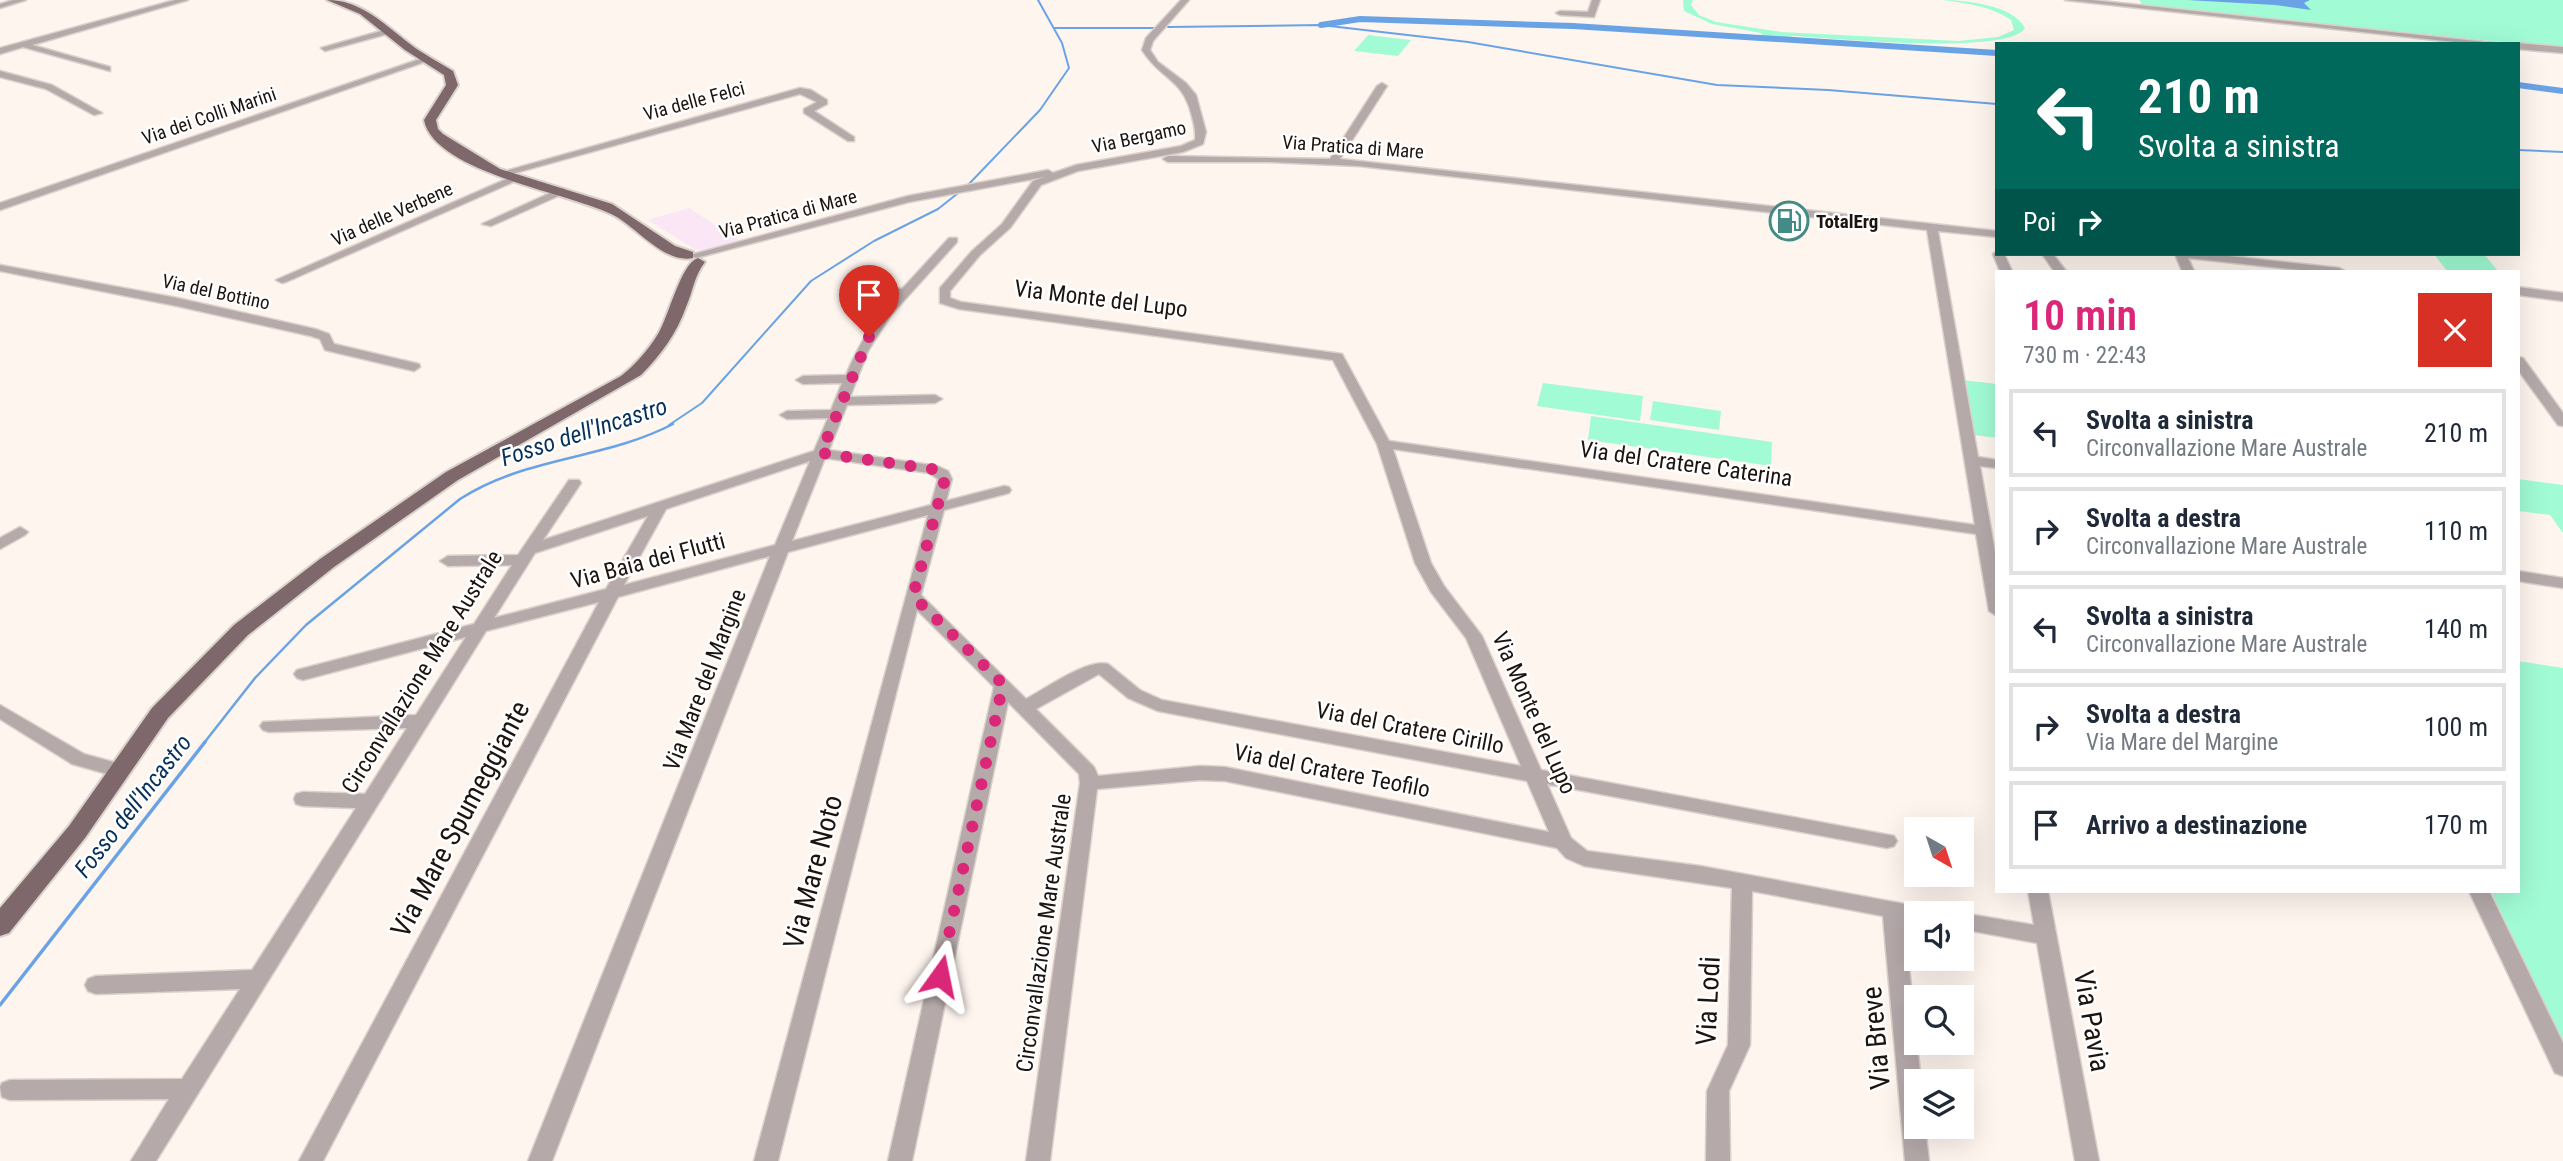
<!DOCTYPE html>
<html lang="it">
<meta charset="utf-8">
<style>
body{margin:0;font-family:"Roboto Condensed",sans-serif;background:#f2f2f3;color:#1f2937;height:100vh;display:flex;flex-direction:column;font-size:26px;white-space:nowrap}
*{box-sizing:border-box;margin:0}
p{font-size:23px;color:#747a83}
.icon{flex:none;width:38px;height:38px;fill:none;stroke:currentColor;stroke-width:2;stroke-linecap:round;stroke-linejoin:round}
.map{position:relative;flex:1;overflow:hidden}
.side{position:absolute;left:1995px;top:270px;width:525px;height:623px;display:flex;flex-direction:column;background:#fff;border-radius:0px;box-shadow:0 7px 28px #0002}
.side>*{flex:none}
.top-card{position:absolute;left:1995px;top:42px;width:525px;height:214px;border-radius:0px;box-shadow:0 7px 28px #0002;background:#00695c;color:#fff;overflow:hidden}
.needle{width:46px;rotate:141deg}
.buttons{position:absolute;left:1904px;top:817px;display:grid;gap:14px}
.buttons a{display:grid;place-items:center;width:70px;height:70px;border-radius:0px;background:#fff;box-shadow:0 7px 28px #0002;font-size:35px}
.pin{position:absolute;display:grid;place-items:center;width:60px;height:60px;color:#fff;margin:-72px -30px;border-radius:50% 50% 50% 0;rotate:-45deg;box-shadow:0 0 7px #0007}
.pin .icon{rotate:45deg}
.me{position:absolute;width:77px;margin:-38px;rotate:12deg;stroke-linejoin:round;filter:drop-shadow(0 0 5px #0008)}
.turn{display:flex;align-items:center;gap:24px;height:147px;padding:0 28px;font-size:32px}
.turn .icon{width:91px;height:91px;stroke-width:2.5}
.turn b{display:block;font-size:49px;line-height:60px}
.then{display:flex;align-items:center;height:66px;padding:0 28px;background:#0003;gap:14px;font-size:26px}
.round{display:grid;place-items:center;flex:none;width:74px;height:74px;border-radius:0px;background:#f2f2f3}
.summary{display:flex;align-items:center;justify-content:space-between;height:119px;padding:0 28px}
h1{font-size:42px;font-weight:600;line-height:52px;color:#db2777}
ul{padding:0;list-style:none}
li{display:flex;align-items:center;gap:21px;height:88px;margin:0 14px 10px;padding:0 14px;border:4px solid #e0e1e3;border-radius:0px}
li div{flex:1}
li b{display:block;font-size:26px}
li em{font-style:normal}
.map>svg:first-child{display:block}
</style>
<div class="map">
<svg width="2563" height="1161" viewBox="0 0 2563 1161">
<rect width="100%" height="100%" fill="#fef5ef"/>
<!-- industrial -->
<path fill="#fae6f5" d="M 689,208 L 742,242 L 721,248 L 696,250 L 648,220 Z"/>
<!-- green -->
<path fill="#a1fbd4" d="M 1683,0 L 1693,0 L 1691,5 L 1699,15 L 1716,22 L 1781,32 L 1958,41 L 1998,37 L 2014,30 L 2011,20 C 1991,6 1965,3 1942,0 C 1964,0 2014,5 2025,28 C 2008,56 1830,38 1794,36 L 1774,40 L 1763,37 L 1761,33 L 1712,24 L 1684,11 Z
M 2139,0 L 2563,0 L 2563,48 L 2143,6 Z
M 1368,35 L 1411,40 L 1398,56 L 1354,51 Z
M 2434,254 L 2484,254 L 2498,271 L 2447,271 Z
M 1962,380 L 1997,384 L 1997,438 L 1974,435 Z
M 1543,383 L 1643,396 L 1640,421 L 1537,406 Z
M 1653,401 L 1721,411 L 1719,430 L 1650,420 Z
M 1591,416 L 1772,442 L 1771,466 L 1588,440 Z
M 2518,479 L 2563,485 L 2563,533 L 2550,515 L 2518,511 Z
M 2518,661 L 2563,668 L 2563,1045 L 2491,891 L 2518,891 Z"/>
<!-- water -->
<path fill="#6aa3e5" d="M 2187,0 L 2310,0 L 2304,3 L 2311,10 L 2275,5 Z"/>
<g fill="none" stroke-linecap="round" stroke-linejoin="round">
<!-- stream-far2 -->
<path stroke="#6aa3e5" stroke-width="2" d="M 1168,27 L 1321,25 L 1468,42 L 1717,85 L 1828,90 L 1997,104
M 1054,28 L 1155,28
M 2518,150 L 2563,152
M 967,186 L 1040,110 L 1069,68 L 1062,43 L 1038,0
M 669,425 L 702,403 L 811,281 L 874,241 L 938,209 L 962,190"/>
<!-- stream-far1 -->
<path stroke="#6aa3e5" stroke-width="2.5" d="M 204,743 L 255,678 L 306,625 L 460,499 C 527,456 604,460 673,424"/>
<!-- stream -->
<path stroke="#6aa3e5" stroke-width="3.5" d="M 0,1005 L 205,742"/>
<!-- canal -->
<path stroke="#6aa3e5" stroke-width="6" d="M 1321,25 L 1360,19 L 1573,26 L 1997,53
M 2518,85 L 2563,91"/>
<defs>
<path id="minor" d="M 13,0 L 26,0 L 0,8 L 0,4 Z
M 175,0 L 188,0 L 32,45 L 110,67 L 110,71 L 23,47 L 0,54 L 0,48 Z
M 1181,0 L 1189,0 L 1153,41 L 1150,50 L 1158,62 L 1186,83 L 1196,95 L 1206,132 L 1203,144 L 1183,152 L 1078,171 L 1041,185 L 1010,228 L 980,255 L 950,291 L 950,298 L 961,302 L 1342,354 L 1389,441 L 1975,525 L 1927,230 L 1359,166 L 1269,162 L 1168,162 L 1163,159 L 1168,156 L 1330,159 L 1377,86 L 1382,83 L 1387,86 L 1340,159 L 1997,231 L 1997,237 L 1938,231 L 1978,457 L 1997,460 L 1997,468 L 1980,466 L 1997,564 L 1997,616 L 1989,611 L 1976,534 L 1393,449 L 1431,563 L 1444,586 L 1482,636 L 1541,770 L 1894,836 L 1897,841 L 1894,846 L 1887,848 L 1547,784 L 1571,838 L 1587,851 L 1700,866 L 1926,908 L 1929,914 L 1916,914 L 1916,922 L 1904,919 L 1921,1082 L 1916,1082 L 1916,1127 L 1925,1127 L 1929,1161 L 1905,1161 L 1883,916 L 1752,891 L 1750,1045 L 1729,1091 L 1730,1161 L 1706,1161 L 1707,1091 L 1728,1045 L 1732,888 L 1584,866 L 1566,858 L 1557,848 L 1225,781 L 1200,780 L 1097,789 L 1050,1161 L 1026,1161 L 1080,783 L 1079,774 L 1008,702 L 912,1161 L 888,1161 L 994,687 L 917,610 L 778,1161 L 754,1161 L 928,515 L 788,552 L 552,1161 L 528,1161 L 770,556 L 618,597 L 323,1161 L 299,1161 L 599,602 L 486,631 L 156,1161 L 131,1161 L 169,1099 L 10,1100 L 2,1097 L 0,1087 L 2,1083 L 10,1080 L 182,1079 L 240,989 L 96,994 L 88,991 L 85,985 L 88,979 L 96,976 L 252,970 L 356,808 L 303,806 L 296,804 L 294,799 L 296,794 L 303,792 L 365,794 L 407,728 L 269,732 L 263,730 L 260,726 L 263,722 L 416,715 L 466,637 L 303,680 L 297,678 L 294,674 L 297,670 L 474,624 L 512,565 L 448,566 L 440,561 L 448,556 L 518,555 L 569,480 L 579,480 L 581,483 L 543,540 L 814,451 L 828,418 L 787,419 L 780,415 L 787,411 L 831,410 L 842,383 L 803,384 L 796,380 L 803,376 L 846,375 C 858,346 874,319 896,295 L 858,291 L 852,287 L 858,283 L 902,289 L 949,238 L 957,238 L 957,242 L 891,315 L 868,351 L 850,397 L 935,395 L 942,399 L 935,403 L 847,405 L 829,450 L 937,466 L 948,471 L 952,479 L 946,501 L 1004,486 L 1009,487 L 1011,490 L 1009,493 L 944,510 L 921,595 L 1026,699 C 1045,689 1088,658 1108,664 L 1140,690 L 1162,700 L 1521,766 L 1466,638 L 1431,592 L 1415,563 L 1377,444 L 1333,360 L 959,309 L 940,303 L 940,288 L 972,251 L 1002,224 L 1033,181 L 1044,177 L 909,202 L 696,258 L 690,255 L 908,196 L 1048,170 L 1053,173 L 1076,165 L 1181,146 L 1195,140 C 1196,131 1194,123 1191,113 C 1182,78 1160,79 1142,50 L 1146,38 ZM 825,458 L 929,473 L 938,479 L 931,505 L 792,541 ZM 810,461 L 775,545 L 624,585 L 666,509 ZM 648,516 L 606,589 L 494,618 L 535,553 ZM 1099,674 L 1128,698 L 1158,711 L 1527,781 L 1549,832 L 1225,767 L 1200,766 L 1098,776 L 1094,767 L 1036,709 Z
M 1592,0 L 1600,0 L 1594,17 L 1560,15 L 1556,13 L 1560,11 L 1588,12 Z
M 2065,0 L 2092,0 L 2504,44 L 2473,44 Z
M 388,29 L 391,29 L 391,33 L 325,51 L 321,48 Z
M 2518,43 L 2563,47 L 2563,53 L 2518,49 Z
M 426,57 L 433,59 L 0,210 L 0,203 Z
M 0,71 L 52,85 L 102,113 L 94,115 L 46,89 L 0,77 Z
M 800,88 L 811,90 L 827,100 L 827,104 L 814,111 L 854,137 L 854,141 L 848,141 L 804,113 L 804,109 L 817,102 L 800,94 L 504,176 L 495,174 Z
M 511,177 L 520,179 L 286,282 L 282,283 L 276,280 Z
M 561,188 L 565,189 L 565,193 L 491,226 L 482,224 Z
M 1997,251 L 1997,254 L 2004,254 L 2012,271 L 2000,271 L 1993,254 Z
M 2042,254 L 2053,254 L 2066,271 L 2054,271 Z
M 2175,254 L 2210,254 L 2339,268 L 2345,271 L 2309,271 L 2188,258 L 2194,271 L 2182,271 Z
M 0,265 L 177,298 L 315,329 L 329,334 L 334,344 L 419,364 L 420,367 L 414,371 L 325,350 L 320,339 L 311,336 L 177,306 L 0,271 Z
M 2518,287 L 2563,293 L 2563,301 L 2518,295 Z
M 2518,357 L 2523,358 L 2563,413 L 2563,426 L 2558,425 L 2518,370 Z
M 20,527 L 28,532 L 25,535 L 0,549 L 0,538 Z
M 2518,571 L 2563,578 L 2563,588 L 2518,581 Z
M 0,705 L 84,754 L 124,765 L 127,770 L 124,775 L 118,777 L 72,764 L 0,719 Z
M 2028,891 L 2048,891 L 2099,1161 L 2075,1161 L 2037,943 L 1962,929 L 1962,914 L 1960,914 L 1962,913 L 2034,925 Z
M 2469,891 L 2489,891 L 2563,1043 L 2563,1076 L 2555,1073 Z"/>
<path id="major" d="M 327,0 C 361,0 384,24 410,44 C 423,54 439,62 453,71 L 458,85 L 436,120 L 438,129 L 443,134 L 500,169 L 612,204 L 675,246 L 693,252 L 693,258 C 665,264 637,228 615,216 C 572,193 434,173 424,120 L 446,85 L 444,75 L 405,50 L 360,14 Z
M 698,258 L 705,262 C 694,276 693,291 686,307 C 677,333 660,356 641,375 L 458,480 L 334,567 L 248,635 L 168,718 L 85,838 L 9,933 L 0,936 L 0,908 L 69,826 L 152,708 L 234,625 L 320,559 L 446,472 L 621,376 C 636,364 648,350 658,334 C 669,316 681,263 698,258 Z"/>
</defs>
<!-- minor casing -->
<use href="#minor" stroke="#dad1cb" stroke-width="3"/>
<!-- major casing -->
<use href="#major" stroke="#dad1cb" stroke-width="4"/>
<!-- minor -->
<use href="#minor" fill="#b5a9aa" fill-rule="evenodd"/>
<!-- major -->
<use href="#major" fill="#7e686b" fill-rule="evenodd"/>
</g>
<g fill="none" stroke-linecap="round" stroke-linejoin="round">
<!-- route -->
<path stroke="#db2777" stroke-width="12" stroke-dasharray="0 21.6" d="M 869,337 L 821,453 L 932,469 L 943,474 L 945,479 L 913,596 L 1003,684 L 940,976"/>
</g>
<!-- icons -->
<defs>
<symbol id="fuel-ring" viewBox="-11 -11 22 22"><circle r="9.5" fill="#fff" stroke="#448b85" stroke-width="1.5"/><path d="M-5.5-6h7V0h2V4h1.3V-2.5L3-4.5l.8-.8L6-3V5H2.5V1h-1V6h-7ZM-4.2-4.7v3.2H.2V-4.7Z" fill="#448b85"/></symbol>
</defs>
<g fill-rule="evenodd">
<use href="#fuel-ring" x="1767" y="199" width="44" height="44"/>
</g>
<g text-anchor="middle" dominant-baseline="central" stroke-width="5" stroke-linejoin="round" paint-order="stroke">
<!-- far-street labels -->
<g font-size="19" fill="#1c140f" stroke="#fff">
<text transform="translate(694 101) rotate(-15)">Via delle Felci</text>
<text transform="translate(209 116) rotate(-19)">Via dei Colli Marini</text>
<text transform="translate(1139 137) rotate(-12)">Via Bergamo</text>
<text transform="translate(1353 147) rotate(4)">Via Pratica di Mare</text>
<text transform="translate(392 214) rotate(-24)">Via delle Verbene</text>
<text transform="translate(788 214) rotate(-15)">Via Pratica di Mare</text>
<text transform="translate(216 292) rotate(12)">Via del Bottino</text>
</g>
<!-- far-poi labels -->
<g font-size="19" font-weight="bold" fill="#1c140f" stroke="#fff" text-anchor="start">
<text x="1816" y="221">TotalErg</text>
</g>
<!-- street labels -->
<g font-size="23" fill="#1c140f" stroke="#fff">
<text transform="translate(1101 299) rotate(7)">Via Monte del Lupo</text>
<text transform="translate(1686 464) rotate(8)">Via del Cratere Caterina</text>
<text transform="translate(648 561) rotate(-15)">Via Baia dei Flutti</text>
<text transform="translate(422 672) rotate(-58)">Circonvallazione Mare Australe</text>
<text transform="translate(705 680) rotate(-69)">Via Mare del Margine</text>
<text transform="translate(1534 713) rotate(66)">Via Monte del Lupo</text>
<text transform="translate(1410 728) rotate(11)">Via del Cratere Cirillo</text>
<text transform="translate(1332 771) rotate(11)">Via del Cratere Teofilo</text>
<text transform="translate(1044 933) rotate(-82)">Circonvallazione Mare Australe</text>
</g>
<!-- water labels -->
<g font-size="24" font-style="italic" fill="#07315a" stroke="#fff">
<text transform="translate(584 432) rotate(-18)">Fosso dell'Incastro</text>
<text transform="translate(133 806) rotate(-52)">Fosso dell'Incastro</text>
</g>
<!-- near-street labels -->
<g font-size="28" fill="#1c140f" stroke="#fff">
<text transform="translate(460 819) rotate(-62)">Via Mare Spumeggiante</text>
<text transform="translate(813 872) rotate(-75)">Via Mare Noto</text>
<text transform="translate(1708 1001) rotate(-87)">Via Lodi</text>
<text transform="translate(2092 1021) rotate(80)">Via Pavia</text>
<text transform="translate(1876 1038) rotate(-95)">Via Breve</text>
</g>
</g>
</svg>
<div class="buttons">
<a><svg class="needle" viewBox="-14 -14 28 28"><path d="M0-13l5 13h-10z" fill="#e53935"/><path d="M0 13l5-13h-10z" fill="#747a83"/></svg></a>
<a><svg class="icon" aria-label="sound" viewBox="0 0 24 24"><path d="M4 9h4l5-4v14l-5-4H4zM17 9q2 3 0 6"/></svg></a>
<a><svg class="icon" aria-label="search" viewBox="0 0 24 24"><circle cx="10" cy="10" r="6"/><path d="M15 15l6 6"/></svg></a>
<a><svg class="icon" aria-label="layers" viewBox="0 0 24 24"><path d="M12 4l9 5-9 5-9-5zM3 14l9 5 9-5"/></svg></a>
</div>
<div class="pin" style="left:869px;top:337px;background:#d93025"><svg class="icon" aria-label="arrive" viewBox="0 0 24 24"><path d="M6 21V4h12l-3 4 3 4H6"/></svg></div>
<svg class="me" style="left:940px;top:976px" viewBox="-20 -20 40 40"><path d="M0-17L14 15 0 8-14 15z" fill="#db2777" stroke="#fff" stroke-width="4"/></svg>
<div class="top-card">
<div class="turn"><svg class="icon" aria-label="left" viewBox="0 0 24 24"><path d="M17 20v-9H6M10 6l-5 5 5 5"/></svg><div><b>210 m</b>Svolta a sinistra</div></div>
<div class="then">Poi<svg class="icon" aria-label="right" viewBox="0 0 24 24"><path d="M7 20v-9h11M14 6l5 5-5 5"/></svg></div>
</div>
<section class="side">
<div class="summary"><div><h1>10 min</h1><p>730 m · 22:43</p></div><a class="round" style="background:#d93025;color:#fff"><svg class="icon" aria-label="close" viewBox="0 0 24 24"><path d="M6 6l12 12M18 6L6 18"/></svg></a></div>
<ul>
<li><svg class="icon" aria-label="left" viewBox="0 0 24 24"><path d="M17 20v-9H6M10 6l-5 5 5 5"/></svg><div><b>Svolta a sinistra</b><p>Circonvallazione Mare Australe</p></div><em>210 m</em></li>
<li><svg class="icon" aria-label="right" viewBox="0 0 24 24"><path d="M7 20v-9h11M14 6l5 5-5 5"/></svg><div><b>Svolta a destra</b><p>Circonvallazione Mare Australe</p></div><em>110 m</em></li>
<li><svg class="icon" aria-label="left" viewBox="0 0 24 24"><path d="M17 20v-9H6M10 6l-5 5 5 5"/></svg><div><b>Svolta a sinistra</b><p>Circonvallazione Mare Australe</p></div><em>140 m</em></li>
<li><svg class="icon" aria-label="right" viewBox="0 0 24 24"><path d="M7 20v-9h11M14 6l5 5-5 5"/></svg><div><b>Svolta a destra</b><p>Via Mare del Margine</p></div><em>100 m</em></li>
<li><svg class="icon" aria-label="arrive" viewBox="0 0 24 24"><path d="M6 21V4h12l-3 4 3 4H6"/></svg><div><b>Arrivo a destinazione</b></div><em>170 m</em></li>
</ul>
</section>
</div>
